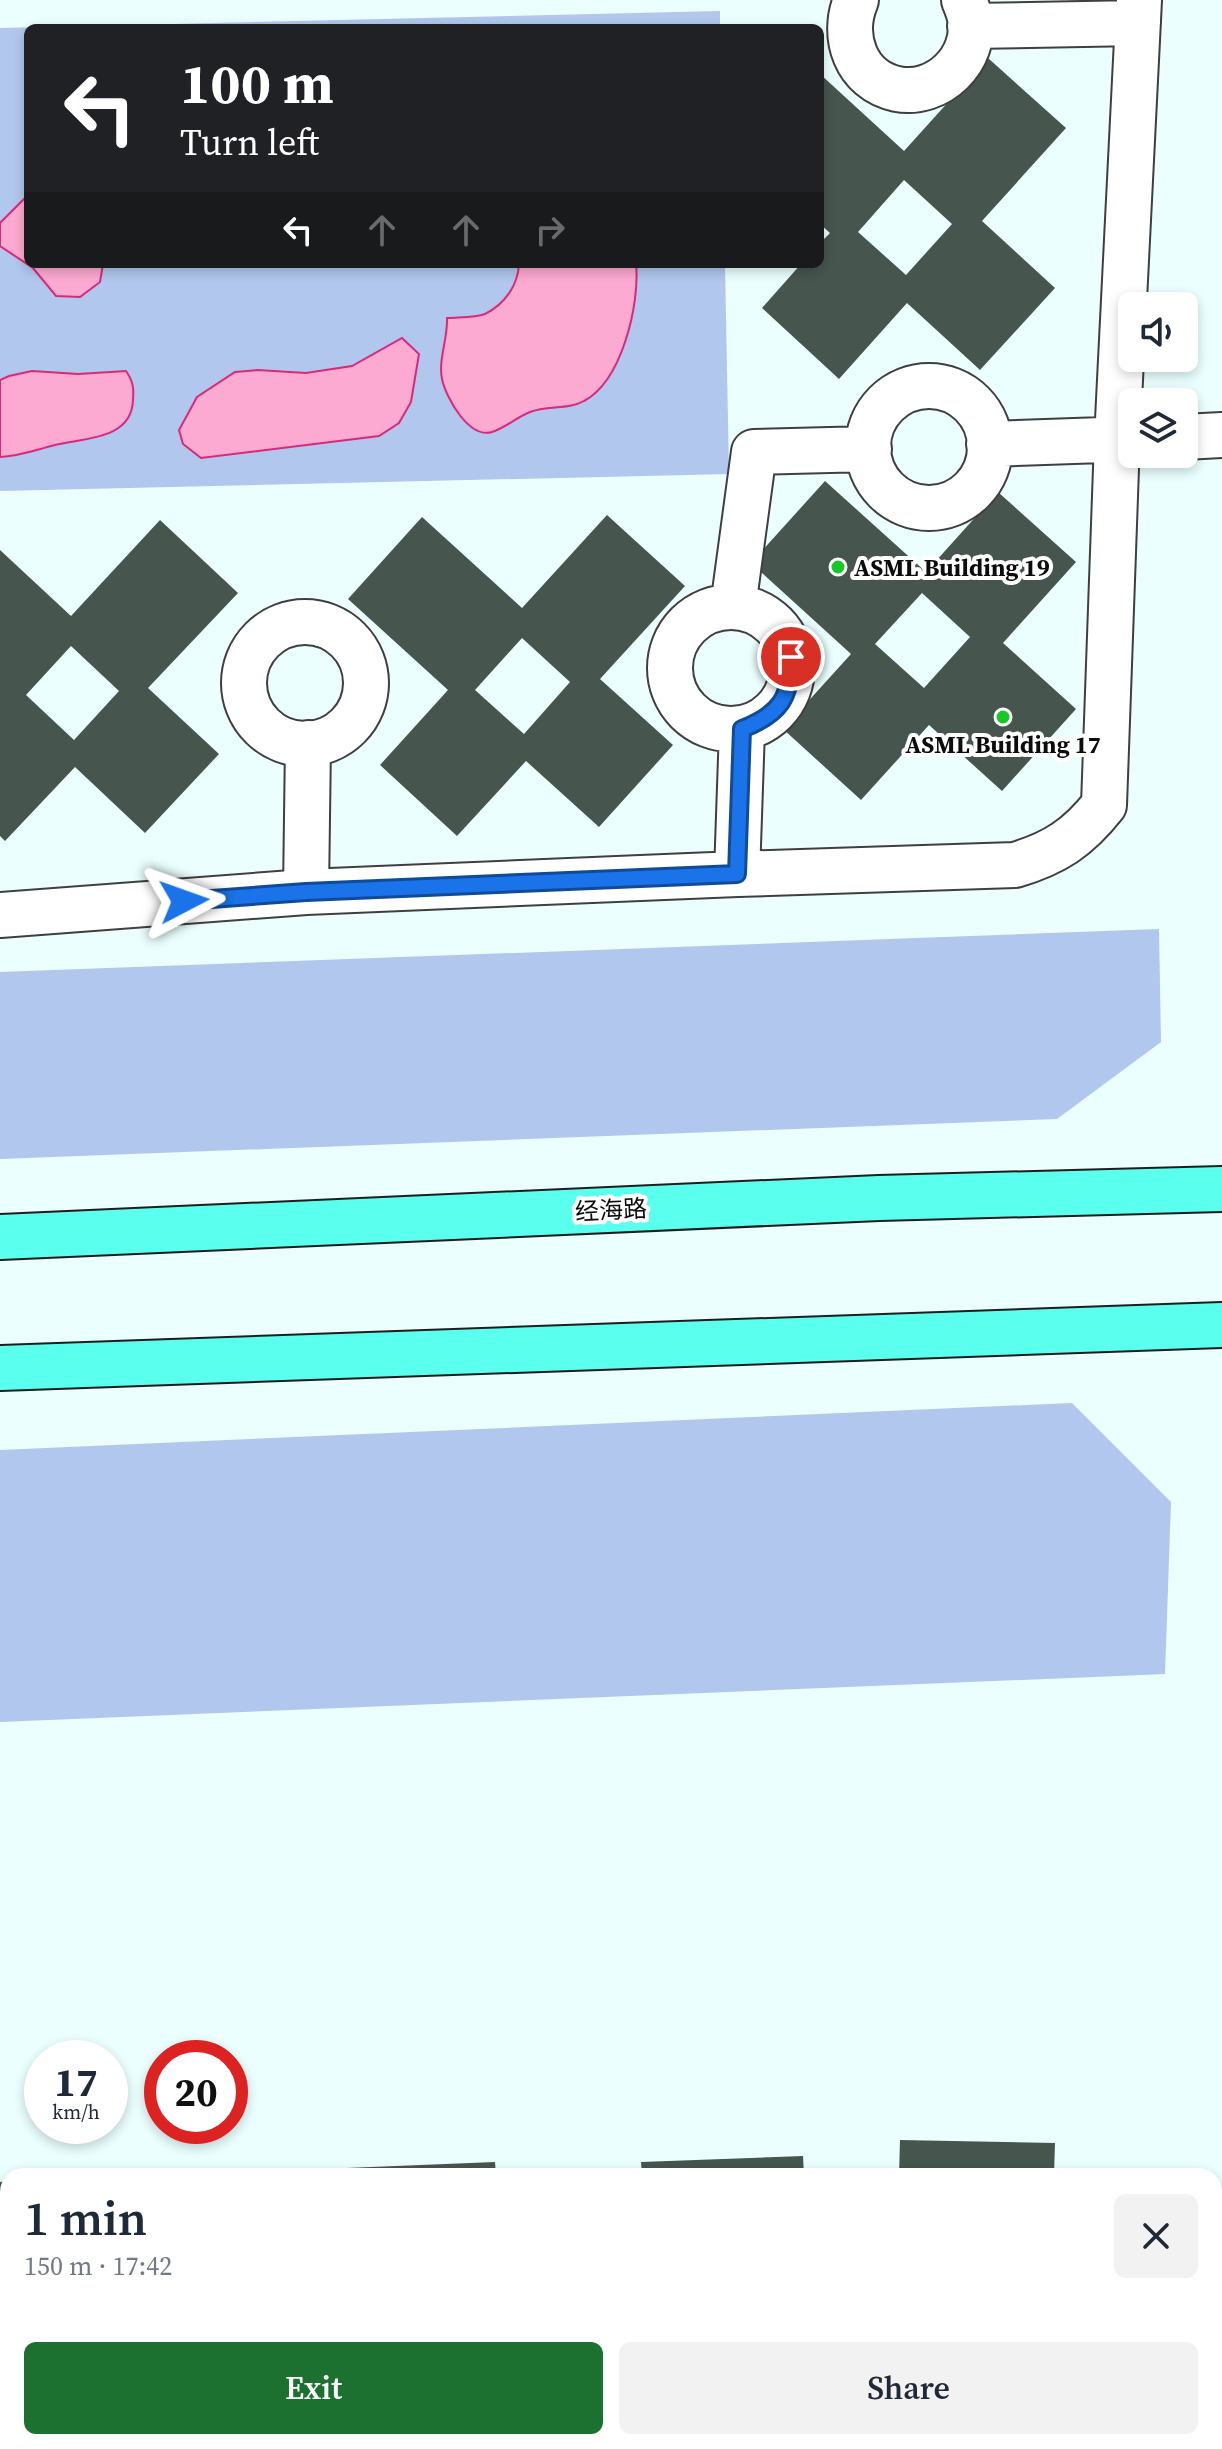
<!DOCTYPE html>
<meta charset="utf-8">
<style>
body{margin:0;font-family:"Source Serif 4","Noto Sans SC",serif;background:#f2f2f3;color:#1f2937;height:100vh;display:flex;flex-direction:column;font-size:30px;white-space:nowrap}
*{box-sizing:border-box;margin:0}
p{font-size:26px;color:#747a83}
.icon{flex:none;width:44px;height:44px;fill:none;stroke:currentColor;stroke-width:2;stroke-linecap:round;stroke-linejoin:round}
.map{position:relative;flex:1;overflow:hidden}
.drawer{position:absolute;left:0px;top:2168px;width:1222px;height:282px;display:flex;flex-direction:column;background:#fff;border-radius:24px 24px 0 0;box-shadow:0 4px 12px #0003}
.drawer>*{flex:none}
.guide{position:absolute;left:24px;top:24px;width:800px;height:244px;border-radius:12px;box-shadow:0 4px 12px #0003;background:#202124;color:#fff;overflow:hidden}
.tools{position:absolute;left:1118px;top:292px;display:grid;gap:16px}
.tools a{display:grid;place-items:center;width:80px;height:80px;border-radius:12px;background:#fff;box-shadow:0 4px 12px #0003;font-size:40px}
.speed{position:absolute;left:24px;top:2040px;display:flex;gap:16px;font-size:40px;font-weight:700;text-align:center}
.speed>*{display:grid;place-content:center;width:104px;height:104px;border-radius:50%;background:#fff;box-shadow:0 4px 12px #0003;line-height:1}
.speed small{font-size:20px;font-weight:400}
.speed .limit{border:12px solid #d22;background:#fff;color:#111}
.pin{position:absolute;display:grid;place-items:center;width:68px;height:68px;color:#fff;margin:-34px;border:4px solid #fff;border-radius:50%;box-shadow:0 2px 8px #0007}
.me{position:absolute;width:88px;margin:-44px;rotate:86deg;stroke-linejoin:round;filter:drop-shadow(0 0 6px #0008)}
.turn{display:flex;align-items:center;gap:28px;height:168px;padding:0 24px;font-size:36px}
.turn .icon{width:104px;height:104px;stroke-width:2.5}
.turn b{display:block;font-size:56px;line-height:68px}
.lanes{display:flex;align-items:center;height:76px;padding:0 24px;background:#0003;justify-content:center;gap:40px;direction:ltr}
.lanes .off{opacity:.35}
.round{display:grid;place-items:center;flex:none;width:84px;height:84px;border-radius:12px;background:#f2f2f3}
.overview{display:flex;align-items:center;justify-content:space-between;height:136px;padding:0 24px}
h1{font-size:48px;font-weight:600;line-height:60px}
.primary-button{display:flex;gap:16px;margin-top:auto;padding:16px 24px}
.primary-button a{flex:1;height:92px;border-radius:12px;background:#1c7131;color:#fff;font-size:32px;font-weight:600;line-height:92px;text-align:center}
.primary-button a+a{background:#f2f2f3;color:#1f2937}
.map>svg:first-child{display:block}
</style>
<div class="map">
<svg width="1222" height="2449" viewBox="0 0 1222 2449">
<rect width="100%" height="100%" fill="#eafffe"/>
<!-- green -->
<path fill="#b1c7ed" d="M 720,11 L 720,28 L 28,28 L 28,264 L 725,264 L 729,474 L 0,491 L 0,28 Z
M 1159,929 L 1161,1042 L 1057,1119 L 0,1159 L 0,972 Z
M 1072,1403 L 1171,1502 L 1165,1674 L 0,1722 L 0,1450 Z"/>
<!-- water -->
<path fill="#fcaad1" stroke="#d92a7a" stroke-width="2" d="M 28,195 L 28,264 L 103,264 L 100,282 L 80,297 L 56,296 L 33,268 L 0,246 L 0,223 Z
M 519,264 L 636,264 C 640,304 622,381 584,401 C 568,410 547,405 530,412 C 517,417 505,428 492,432 C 469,439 446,398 442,379 C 438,360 448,338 447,318 C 459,317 475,318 485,314 C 505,304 518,285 519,264 Z
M 402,338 L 419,354 L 411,402 L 399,423 L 379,436 L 201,458 L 183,444 L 179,430 L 197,397 L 235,372 L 258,370 L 306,373 L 352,366 Z
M 32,371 L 78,374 L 126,371 C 133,381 134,388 133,400 C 132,440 83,438 55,445 C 35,450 20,456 0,457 L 0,380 L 9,376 Z"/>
<!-- building -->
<path fill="#47554f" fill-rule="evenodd" d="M 988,58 L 1066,128 L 982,221 L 1055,288 L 980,370 L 907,303 L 839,379 L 762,308 L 801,264 L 820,264 L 820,243 L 830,233 L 820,224 L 820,74 L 904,151 ZM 904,180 L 952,224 L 906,275 L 858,232 Z
M 825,481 L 926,572 L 998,492 L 1076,562 L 1003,643 L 1076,709 L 1002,791 L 929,725 L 861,800 L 783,729 L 851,654 L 751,563 ZM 922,593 L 970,637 L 924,688 L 875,644 Z
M 607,515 L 685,586 L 600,679 L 673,745 L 599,827 L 526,761 L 457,836 L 380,765 L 448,690 L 348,599 L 422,517 L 522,608 ZM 522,638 L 570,682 L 524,734 L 475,690 Z
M 160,520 L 238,593 L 148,688 L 219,754 L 145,833 L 75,767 L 5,841 L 0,836 L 0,550 L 71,616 ZM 71,646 L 119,691 L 74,740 L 26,695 Z
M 900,2140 L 1055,2143 L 1054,2176 L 899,2176 Z
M 803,2156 L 804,2176 L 642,2176 L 641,2162 Z
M 495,2162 L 496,2176 L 224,2176 L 224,2173 Z
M 8,2181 L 8,2357 L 0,2358 L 0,2182 Z
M 0,2416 L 8,2416 L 8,2442 L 163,2442 L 164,2449 L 0,2449 Z
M 229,2442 L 499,2442 L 500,2449 L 230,2449 Z
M 651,2442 L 693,2442 L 693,2445 L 652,2446 Z"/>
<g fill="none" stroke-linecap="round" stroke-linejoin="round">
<defs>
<path id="minor" d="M 856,0 C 841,36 855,80 897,89 C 938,97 977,59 970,18 C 969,12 966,5 964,0
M 970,26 L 1138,23
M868 447a61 61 0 1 1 122 0a61 61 0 1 1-122 0Z
M 1184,437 L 1222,435
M 989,444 L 1132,439
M 733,607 L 754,452 L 869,449
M670 668a61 61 0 1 1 122 0a61 61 0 1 1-122 0Z
M244 683a61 61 0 1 1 122 0a61 61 0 1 1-122 0Z
M 737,874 L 742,729
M 306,892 L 308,743
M 0,915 L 306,892 L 737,874 L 1015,865 C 1055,853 1078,838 1104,805 L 1117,440 L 1139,0"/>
<path id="major" d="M 0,1237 L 879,1198 L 1222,1189
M 0,1368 L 1222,1325"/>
</defs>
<!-- minor casing -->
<use href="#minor" stroke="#3f3f3f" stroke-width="48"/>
<!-- major casing -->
<use href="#major" stroke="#1d1d1d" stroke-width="48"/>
<!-- minor -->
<use href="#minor" stroke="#fff" stroke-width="44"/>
<!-- major -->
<use href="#major" stroke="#5affee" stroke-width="44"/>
</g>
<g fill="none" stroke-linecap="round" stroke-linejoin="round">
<defs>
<path id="route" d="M 184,901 L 306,892 L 737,874 L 742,729 C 780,714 791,698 791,657"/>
</defs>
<!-- route casing -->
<use href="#route" stroke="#114b97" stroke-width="20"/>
<!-- route -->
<use href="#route" stroke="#1a73e8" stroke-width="14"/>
</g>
<!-- markers -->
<g fill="#18c829" stroke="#fff" stroke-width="3">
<circle cx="838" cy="567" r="8"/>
<circle cx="1003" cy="717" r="8"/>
</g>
<g text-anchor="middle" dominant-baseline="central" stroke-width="8" stroke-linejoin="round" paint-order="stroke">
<!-- poi labels -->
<g font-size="24" font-weight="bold" fill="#0c0c0c" stroke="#fff" text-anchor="start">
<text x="854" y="567">ASML Building 19</text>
<text x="1003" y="744" text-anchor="middle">ASML Building 17</text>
</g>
<!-- street labels -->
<g font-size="24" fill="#0c0c0c" stroke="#fff">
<text transform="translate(611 1210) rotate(-3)">经海路</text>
</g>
</g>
</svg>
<div class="tools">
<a><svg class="icon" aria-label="sound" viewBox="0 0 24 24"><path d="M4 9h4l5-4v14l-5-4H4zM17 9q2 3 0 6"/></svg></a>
<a><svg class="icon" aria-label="layers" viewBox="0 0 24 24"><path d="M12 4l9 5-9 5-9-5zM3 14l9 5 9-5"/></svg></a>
</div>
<div class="speed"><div>17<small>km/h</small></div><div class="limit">20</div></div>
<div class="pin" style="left:791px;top:657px;background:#d93025"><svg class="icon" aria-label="arrive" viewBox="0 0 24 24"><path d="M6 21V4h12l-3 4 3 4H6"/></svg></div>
<svg class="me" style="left:184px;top:901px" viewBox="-20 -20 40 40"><path d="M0-17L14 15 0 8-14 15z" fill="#1a73e8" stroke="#fff" stroke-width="4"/></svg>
<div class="guide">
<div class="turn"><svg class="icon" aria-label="left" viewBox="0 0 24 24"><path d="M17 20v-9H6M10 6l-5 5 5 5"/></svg><div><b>100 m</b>Turn left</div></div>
<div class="lanes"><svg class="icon" aria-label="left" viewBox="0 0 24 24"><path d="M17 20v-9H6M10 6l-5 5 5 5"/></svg><svg class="icon off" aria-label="ahead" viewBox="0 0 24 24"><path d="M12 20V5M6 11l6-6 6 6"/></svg><svg class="icon off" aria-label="ahead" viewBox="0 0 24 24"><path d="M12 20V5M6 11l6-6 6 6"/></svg><svg class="icon off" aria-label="right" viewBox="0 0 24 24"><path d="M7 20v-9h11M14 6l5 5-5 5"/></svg></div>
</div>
<section class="drawer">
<div class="overview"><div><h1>1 min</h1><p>150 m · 17:42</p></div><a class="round"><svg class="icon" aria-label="close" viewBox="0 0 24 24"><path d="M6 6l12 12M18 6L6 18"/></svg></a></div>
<div class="primary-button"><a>Exit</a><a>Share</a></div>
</section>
</div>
